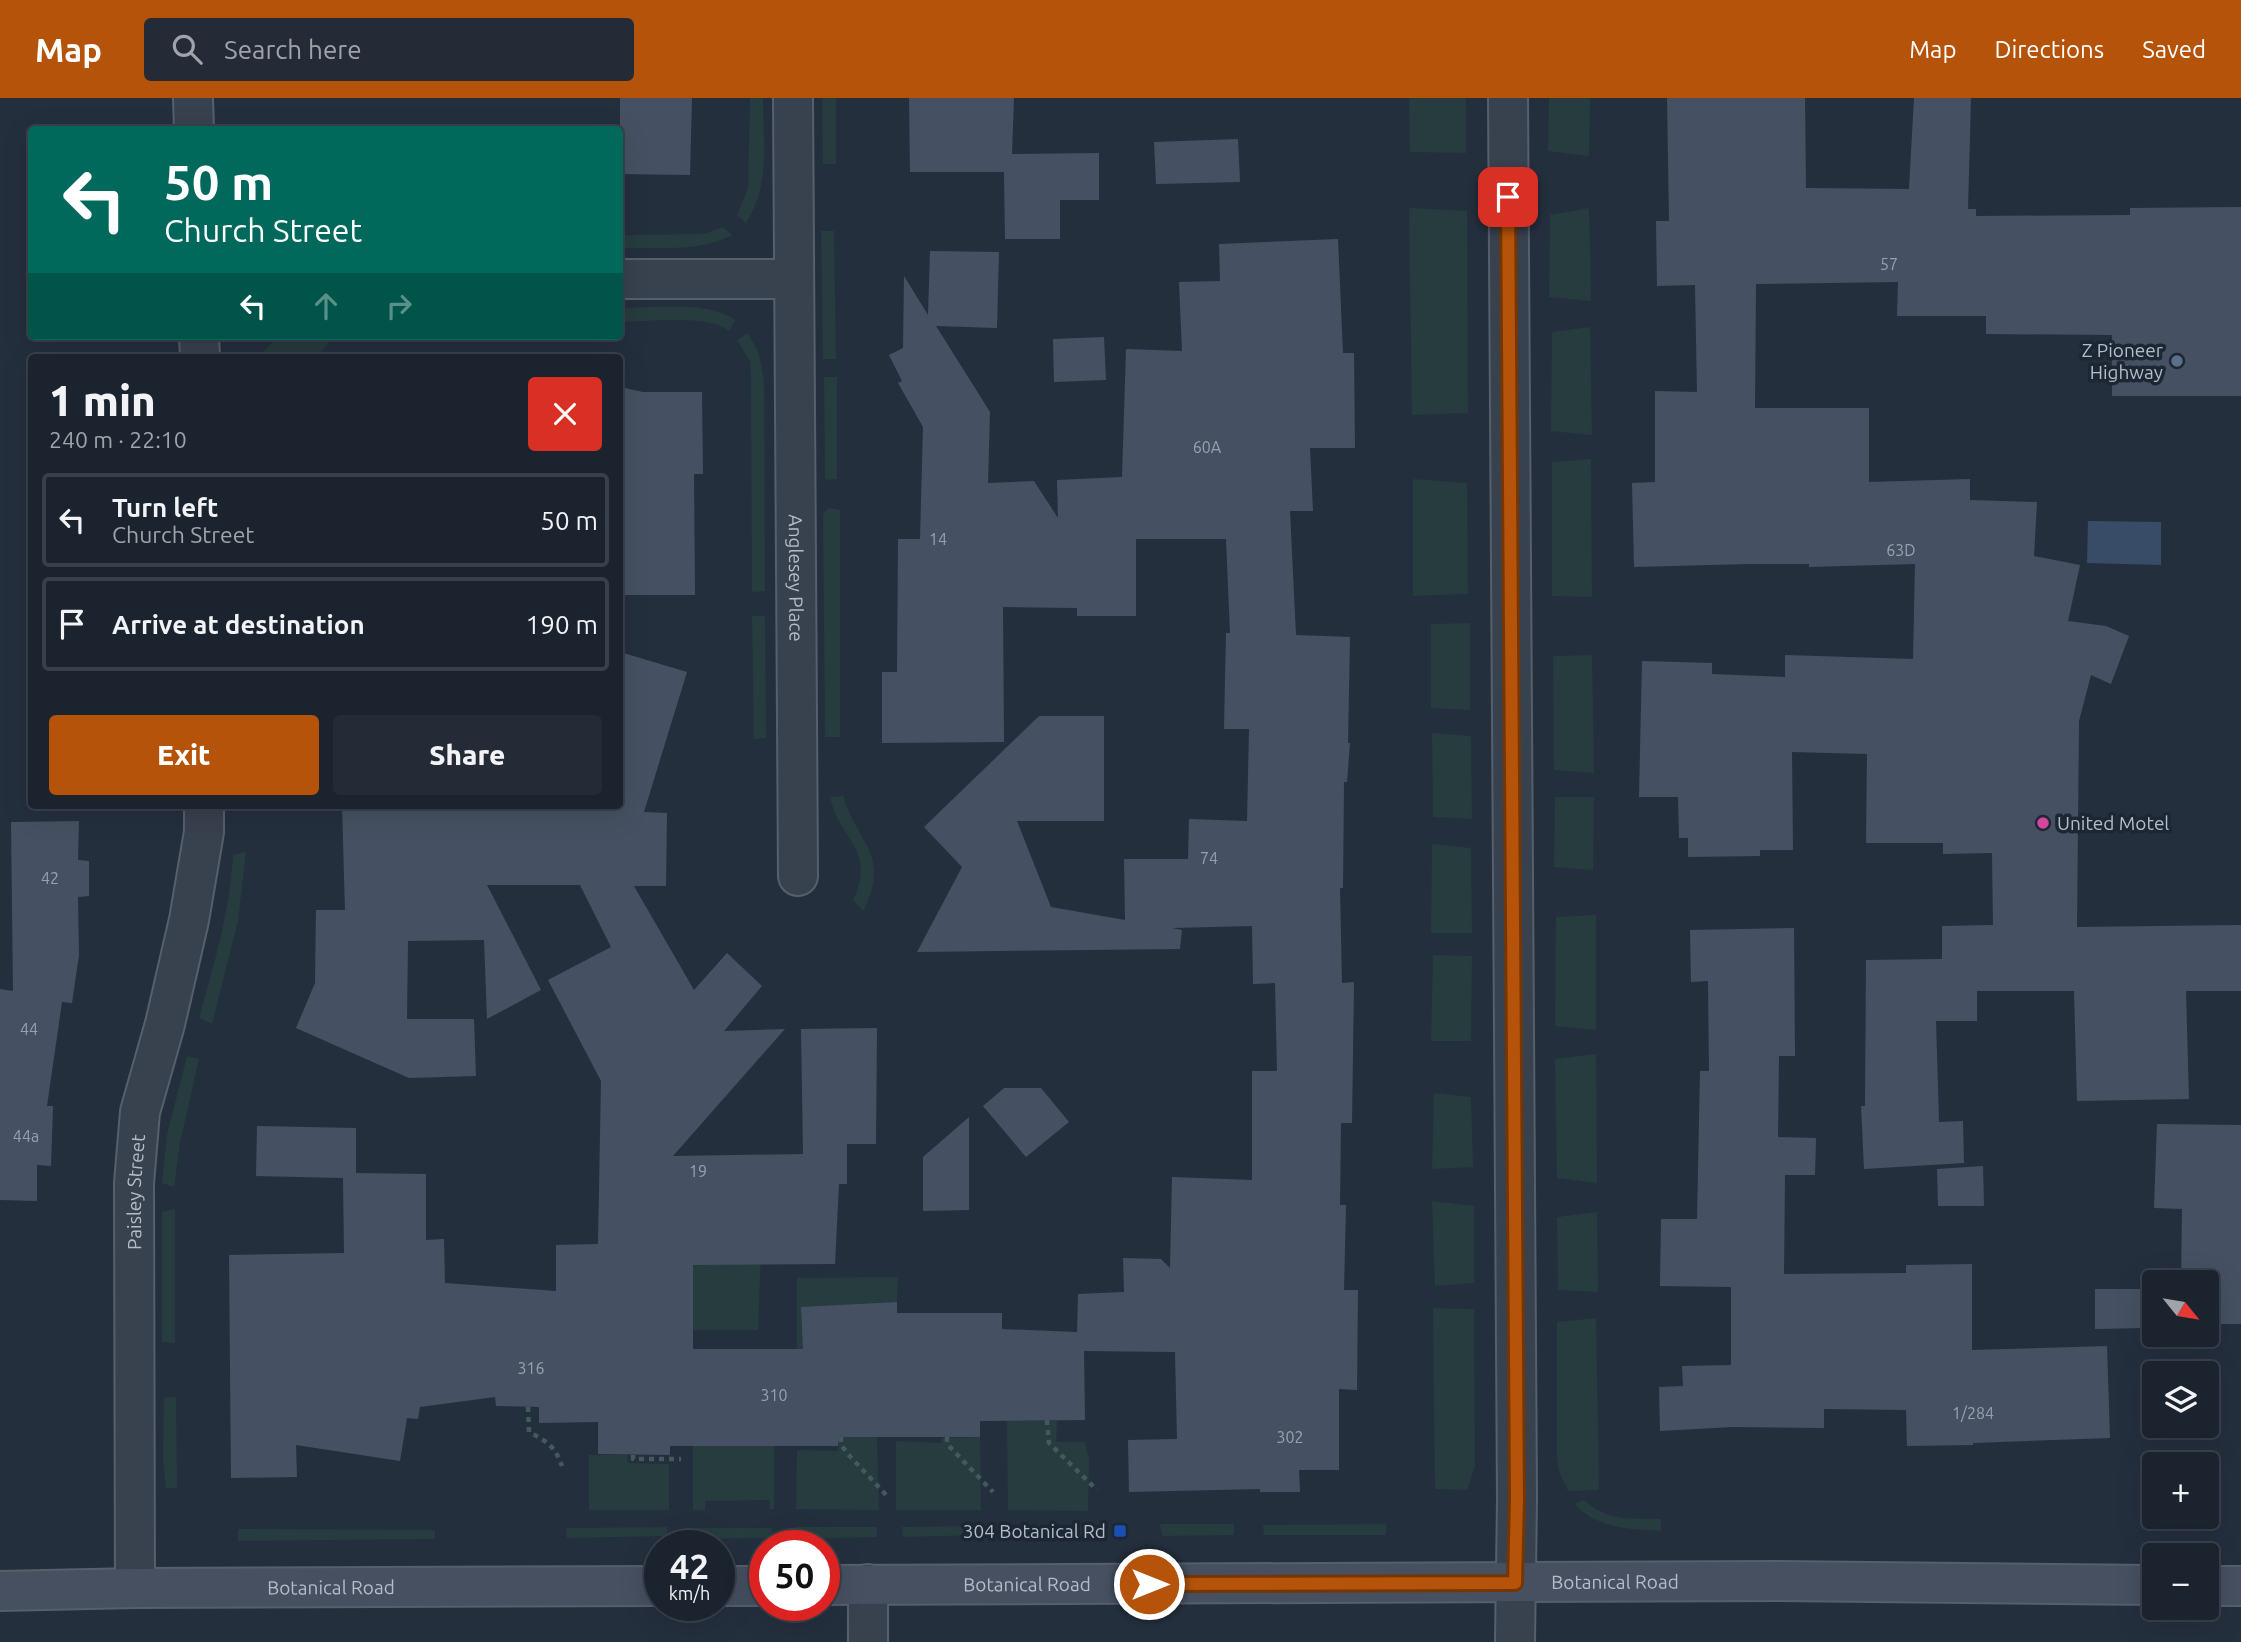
<!DOCTYPE html>
<meta charset="utf-8">
<style>
body{margin:0;font-family:Ubuntu,sans-serif;background:#242b36;color:#f1f3f6;height:100vh;display:flex;flex-direction:column;font-size:26px;white-space:nowrap}
*{box-sizing:border-box;margin:0}
p{font-size:23px;color:#a0a4aa}
.icon{flex:none;width:38px;height:38px;fill:none;stroke:currentColor;stroke-width:2;stroke-linecap:round;stroke-linejoin:round}
.map{position:relative;flex:1;overflow:hidden}
.drawer{position:absolute;left:28px;top:256px;width:595px;height:455px;display:flex;flex-direction:column;background:#1b232e;border-radius:7px;box-shadow:0 7px 28px #0002,0 0 0 2px #39404a}
.drawer>*{flex:none}
.hud{position:absolute;left:28px;top:28px;width:595px;height:214px;border-radius:7px;box-shadow:0 7px 28px #0002,0 0 0 2px #39404a;background:#00695c;color:#fff;overflow:hidden}
.needle{width:46px;rotate:120deg}
.buttons{position:absolute;left:2142px;top:1172px;display:grid;gap:14px}
.buttons a{display:grid;place-items:center;width:77px;height:77px;border-radius:7px;background:#1b232e;box-shadow:0 7px 28px #0002,0 0 0 2px #39404a;font-size:35px}
.speed{position:absolute;left:644px;top:1432px;display:flex;gap:14px;font-size:35px;font-weight:700;text-align:center}
.speed>*{display:grid;place-content:center;width:91px;height:91px;border-radius:50%;background:#1b232e;box-shadow:0 7px 28px #0002,0 0 0 2px #39404a;line-height:1}
.speed small{font-size:18px;font-weight:400}
.speed .limit{border:10px solid #d22;background:#fff;color:#111}
.pin{position:absolute;display:grid;place-items:center;width:60px;height:60px;color:#fff;margin:-30px;border-radius:14px;box-shadow:0 4px 10px #0006}
.me{position:absolute;width:77px;margin:-38px;rotate:90deg;stroke-linejoin:round;filter:drop-shadow(0 0 5px #0008)}
.turn{display:flex;align-items:center;gap:24px;height:147px;padding:0 21px;font-size:32px}
.turn .icon{width:91px;height:91px;stroke-width:2.5}
.turn b{display:block;font-size:49px;line-height:60px}
.lanes{display:flex;align-items:center;height:66px;padding:0 21px;background:#0003;justify-content:center;gap:35px;direction:ltr}
.lanes .off{opacity:.35}
.round{display:grid;place-items:center;flex:none;width:74px;height:74px;border-radius:7px;background:#242b36}
.headline{display:flex;align-items:center;justify-content:space-between;height:119px;padding:0 21px}
h1{font-size:42px;font-weight:800;line-height:52px}
.action{display:flex;gap:14px;margin-top:auto;padding:14px 21px}
.action a{flex:1;height:80px;border-radius:7px;background:#b45309;color:#fff;font-size:28px;font-weight:800;line-height:80px;text-align:center}
.action a+a{background:#242b36;color:#f1f3f6}
ul{padding:0;list-style:none}
li{display:flex;align-items:center;gap:21px;height:94px;margin:0 14px 10px;padding:0 7px;border:4px solid #39404a;border-radius:7px}
li div{flex:1}
li b{display:block;font-size:26px}
li em{font-style:normal}
header{display:flex;align-items:center;gap:42px;box-sizing:border-box;height:98px;padding:0 35px;background:#b45309;color:#fff}
header strong{font-size:33px}
nav{display:flex;gap:38px;margin-inline-start:auto;font-size:24px}
.search{width:490px;height:63px;background:#242b36;display:flex;align-items:center;gap:18px;box-sizing:border-box;padding:0 24px;border-radius:7px;color:#a0a4aa;font-size:26px}
.map>svg:first-child{display:block}
</style>
<header>
<strong>Map</strong>
<div class="search"><svg class="icon" aria-label="search" viewBox="0 0 24 24"><circle cx="10" cy="10" r="6"/><path d="M15 15l6 6"/></svg>Search here</div>
<nav><a>Map</a><a>Directions</a><a>Saved</a></nav>
</header>
<div class="map">
<svg width="2241" height="1544" viewBox="0 0 2241 1544">
<rect width="100%" height="100%" fill="#242f3e"/>
<!-- green -->
<path fill="#263c3f" d="M 750,0 L 763,0 C 763,44 771,86 746,125 L 737,117 L 748,90 Z
M 822,0 L 836,0 L 836,66 L 823,66 Z
M 1409,0 L 1466,0 L 1466,55 L 1410,54 Z
M 1549,0 L 1590,0 L 1589,58 L 1548,53 Z
M 1409,110 L 1467,113 L 1468,315 L 1412,317 Z
M 1589,110 L 1591,203 L 1549,199 L 1550,117 Z
M 723,129 L 732,137 C 698,155 656,149 620,150 L 620,137 L 704,136 Z
M 821,133 L 834,133 L 836,261 L 823,261 Z
M 620,210 C 652,210 709,202 735,222 L 729,233 C 710,216 646,224 620,224 Z
M 1590,229 L 1592,337 L 1551,333 L 1552,234 Z
M 748,235 L 759,256 L 764,283 L 765,493 L 752,494 L 751,281 L 750,264 L 737,242 Z
M 285,238 L 334,238 L 317,259 L 259,259 L 275,241 Z
M 824,279 L 837,279 L 837,381 L 825,382 Z
M 1591,361 L 1592,499 L 1552,498 L 1552,364 Z
M 1413,381 L 1467,385 L 1468,496 L 1413,498 Z
M 829,410 L 840,412 L 840,639 L 825,639 L 823,416 Z
M 752,518 L 765,518 L 766,640 L 754,641 Z
M 1470,525 L 1470,612 L 1431,610 L 1431,526 Z
M 1592,557 L 1594,675 L 1554,672 L 1553,558 Z
M 1432,635 L 1471,638 L 1472,721 L 1433,719 Z
M 843,698 C 857,746 892,756 863,813 L 853,802 C 877,753 839,741 830,699 Z
M 1555,699 L 1594,699 L 1593,772 L 1554,769 Z
M 1432,746 L 1471,750 L 1472,835 L 1431,835 Z
M 246,754 L 238,823 L 212,926 L 199,920 C 214,866 230,814 233,757 Z
M 1596,817 L 1596,932 L 1555,928 L 1556,819 Z
M 1433,857 L 1472,858 L 1471,943 L 1431,943 Z
M 1596,956 L 1597,1085 L 1557,1080 L 1555,961 Z
M 187,958 L 199,961 L 180,1045 L 174,1089 L 162,1085 L 167,1037 Z
M 1434,995 L 1471,999 L 1473,1069 L 1432,1071 Z
M 1432,1103 L 1474,1108 L 1474,1185 L 1435,1188 Z
M 175,1111 L 175,1245 L 162,1244 L 162,1114 Z
M 1597,1114 L 1598,1194 L 1558,1192 L 1557,1119 Z
M 693,1116 L 762,1127 L 758,1232 L 693,1232 Z
M 898,1179 L 897,1204 L 874,1205 L 861,1249 L 797,1251 L 797,1180 Z
M 1433,1210 L 1474,1211 L 1475,1368 L 1467,1392 L 1435,1391 Z
M 1596,1220 L 1599,1392 L 1568,1393 L 1559,1373 L 1557,1358 L 1557,1224 Z
M 176,1299 L 177,1390 L 166,1390 L 163,1360 L 164,1300 Z
M 1007,1323 L 1057,1323 L 1056,1344 L 1085,1344 L 1089,1361 L 1088,1413 L 1008,1412 Z
M 774,1336 L 774,1411 L 769,1411 L 770,1402 L 705,1403 L 705,1412 L 693,1412 L 693,1345 L 758,1348 Z
M 839,1339 L 877,1339 L 879,1412 L 796,1411 L 797,1352 L 838,1353 Z
M 980,1339 L 981,1412 L 896,1412 L 896,1343 L 942,1345 L 942,1340 Z
M 589,1357 L 627,1357 L 628,1365 L 669,1366 L 669,1412 L 589,1412 Z
M 1584,1402 C 1608,1424 1631,1420 1661,1421 L 1661,1433 C 1628,1431 1599,1431 1574,1406 Z
M 1160,1426 L 1234,1426 L 1234,1437 L 1162,1438 Z
M 1386,1426 L 1386,1437 L 1264,1437 L 1263,1427 Z
M 1007,1427 L 1086,1428 L 1086,1438 L 1008,1439 Z
M 981,1428 L 980,1437 L 903,1439 L 902,1429 Z
M 667,1429 L 667,1438 L 567,1440 L 566,1430 Z
M 795,1429 L 877,1429 L 877,1439 L 795,1441 Z
M 694,1430 L 772,1430 L 772,1440 L 694,1441 Z
M 238,1431 L 435,1432 L 435,1441 L 238,1443 Z"/>
<!-- water -->
<path fill="#394c67" d="M 2088,423 L 2161,424 L 2161,467 L 2087,465 Z"/>
<!-- building -->
<path fill="#455162" d="M 620,0 L 692,0 L 690,77 L 620,76 Z
M 909,0 L 1014,0 L 1012,56 L 1099,55 L 1099,102 L 1060,102 L 1060,141 L 1005,141 L 1004,74 L 910,74 Z
M 1667,0 L 1805,0 L 1806,90 L 1909,91 L 1914,0 L 1971,0 L 1968,111 L 1976,111 L 1976,118 L 2130,117 L 2130,110 L 2241,109 L 2241,298 L 2112,298 L 2112,237 L 1986,236 L 1986,218 L 1897,218 L 1898,184 L 1756,186 L 1755,310 L 1869,310 L 1869,384 L 1970,381 L 1970,402 L 2037,404 L 2034,458 L 2080,467 L 2068,523 L 2106,528 L 2129,538 L 2111,586 L 2091,577 L 2079,623 L 2077,829 L 2241,827 L 2241,893 L 2186,893 L 2189,1001 L 2077,1003 L 2074,893 L 1977,893 L 1977,923 L 1936,923 L 1939,1024 L 1963,1023 L 1964,1065 L 1864,1071 L 1861,1008 L 1865,1008 L 1866,862 L 1942,861 L 1942,828 L 1993,827 L 1992,755 L 1943,756 L 1943,745 L 1866,745 L 1867,656 L 1792,654 L 1793,752 L 1760,752 L 1760,758 L 1688,759 L 1688,740 L 1679,740 L 1678,699 L 1639,699 L 1642,563 L 1712,565 L 1712,576 L 1785,579 L 1785,557 L 1913,561 L 1915,466 L 1809,469 L 1809,466 L 1748,466 L 1634,469 L 1632,385 L 1655,384 L 1655,293 L 1697,294 L 1695,187 L 1657,188 L 1656,123 L 1669,123 Z
M 1238,41 L 1240,84 L 1156,86 L 1154,44 Z
M 1338,141 L 1343,255 L 1354,255 L 1355,350 L 1310,350 L 1313,413 L 1290,413 L 1296,537 L 1350,539 L 1348,645 L 1350,645 L 1347,684 L 1344,684 L 1343,790 L 1340,790 L 1342,885 L 1354,884 L 1352,1025 L 1341,1025 L 1340,1107 L 1346,1107 L 1344,1192 L 1358,1192 L 1357,1292 L 1339,1291 L 1339,1372 L 1299,1372 L 1300,1394 L 1260,1394 L 1260,1391 L 1129,1394 L 1128,1342 L 1177,1341 L 1175,1254 L 1084,1253 L 1085,1322 L 980,1323 L 980,1339 L 839,1339 L 838,1348 L 670,1348 L 670,1357 L 598,1356 L 598,1324 L 539,1325 L 539,1309 L 496,1308 L 495,1299 L 420,1309 L 418,1321 L 407,1320 L 400,1363 L 296,1347 L 297,1379 L 231,1380 L 229,1157 L 344,1155 L 343,1080 L 256,1078 L 257,1028 L 356,1030 L 356,1075 L 426,1076 L 426,1142 L 444,1141 L 445,1185 L 556,1193 L 556,1147 L 598,1146 L 601,983 L 548,882 L 611,849 L 580,787 L 487,787 L 541,892 L 487,921 L 484,842 L 408,843 L 407,921 L 474,921 L 476,978 L 409,980 L 296,930 L 315,885 L 316,812 L 345,812 L 342,707 L 620,707 L 620,554 L 687,574 L 644,714 L 667,715 L 666,788 L 634,788 L 694,892 L 727,855 L 762,888 L 724,933 L 785,931 L 673,1058 L 803,1056 L 801,931 L 877,930 L 876,1046 L 847,1046 L 847,1086 L 839,1086 L 835,1166 L 693,1167 L 693,1251 L 803,1251 L 801,1209 L 897,1204 L 897,1215 L 1002,1215 L 1002,1231 L 1077,1234 L 1078,1196 L 1124,1194 L 1123,1160 L 1161,1161 L 1170,1170 L 1172,1079 L 1252,1082 L 1252,973 L 1277,973 L 1275,885 L 1253,886 L 1252,828 L 1172,830 L 1182,832 L 1180,851 L 917,854 L 962,769 L 924,729 L 1039,618 L 1104,618 L 1104,723 L 1017,723 L 1051,809 L 1125,822 L 1124,761 L 1188,761 L 1189,721 L 1247,723 L 1249,631 L 1224,631 L 1226,535 L 1230,535 L 1226,441 L 1136,441 L 1136,518 L 1077,518 L 1077,510 L 1003,509 L 1004,644 L 882,645 L 882,574 L 897,574 L 898,441 L 920,441 L 923,329 L 898,285 L 902,283 L 889,257 L 903,250 L 904,178 L 928,217 L 930,153 L 999,154 L 997,230 L 936,228 L 990,314 L 988,385 L 1034,383 L 1058,420 L 1057,382 L 1122,379 L 1126,251 L 1182,253 L 1179,184 L 1220,183 L 1219,146 Z
M 1104,239 L 1106,282 L 1054,284 L 1053,241 Z
M 620,289 L 643,294 L 702,294 L 703,376 L 694,376 L 695,497 L 620,497 Z
M 79,723 L 78,762 L 89,763 L 89,798 L 78,799 L 79,857 L 72,905 L 62,904 L 47,1008 L 53,1008 L 51,1068 L 37,1067 L 37,1103 L 0,1102 L 0,891 L 13,893 L 11,724 Z
M 1794,830 L 1795,958 L 1779,958 L 1778,1039 L 1816,1040 L 1815,1077 L 1785,1077 L 1784,1176 L 1906,1175 L 1906,1167 L 1972,1166 L 1972,1252 L 2107,1248 L 2110,1340 L 1973,1345 L 1973,1347 L 1907,1348 L 1906,1312 L 1824,1311 L 1824,1330 L 1732,1329 L 1660,1333 L 1659,1289 L 1683,1288 L 1682,1268 L 1731,1267 L 1731,1189 L 1660,1188 L 1661,1121 L 1697,1121 L 1700,973 L 1709,973 L 1708,883 L 1691,884 L 1690,832 Z
M 1004,990 L 1041,990 L 1069,1024 L 1026,1059 L 983,1008 Z
M 969,1019 L 969,1112 L 923,1113 L 923,1059 Z
M 2157,1026 L 2241,1027 L 2241,1226 L 2207,1226 L 2207,1185 L 2181,1185 L 2182,1111 L 2154,1110 Z
M 1983,1068 L 1984,1108 L 1938,1108 L 1937,1071 Z
M 2095,1191 L 2145,1191 L 2145,1230 L 2095,1231 Z"/>
<g fill="none" stroke-linecap="round" stroke-linejoin="round">
<defs>
<g id="minor">
<path d="M 193,0 L 194,32"/>
<path id="s1" d="M 793,0 L 798,778"/>
<path d="M 1508,0 L 1517,1401 L 1515,1544"/>
<path d="M 620,181 L 794,181"/>
<path d="M 199,238 L 200,259"/>
<path id="s2" d="M 135,1490 L 134,1085 L 140,1014 L 165,926 L 189,822 L 204,734 L 204,707"/>
<path d="M 868,1544 L 868,1486"/>
</g>
<g id="secondary">
<path id="s3" d="M 824,1487 L 1778,1483 L 2154,1487"/>
<path d="M 719,1488 L 765,1488"/>
<path d="M 2207,1488 L 2241,1488"/>
<path id="s4" d="M 0,1493 L 135,1490 L 660,1488"/>
</g>
</defs>
<!-- minor casing -->
<use href="#minor" stroke="#565f6c" stroke-width="42"/>
<!-- secondary casing -->
<use href="#secondary" stroke="#565f6c" stroke-width="42"/>
<!-- path -->
<path stroke="#44595c" stroke-width="4.5" stroke-dasharray="5 5" stroke-linecap="butt" d="M 528,1309 L 529,1334 C 548,1344 554,1347 562,1368
M 1047,1322 L 1049,1345 L 1097,1392
M 841,1339 L 841,1346 L 846,1354 L 888,1399
M 947,1339 L 947,1346 L 993,1394
M 633,1357 L 633,1361 L 681,1361"/>
<!-- minor -->
<use href="#minor" stroke="#38414e" stroke-width="38"/>
<!-- secondary -->
<use href="#secondary" stroke="#465061" stroke-width="38"/>
</g>
<g fill="none" stroke-linecap="round" stroke-linejoin="round">
<defs>
<path id="route" d="M 1149,1486 L 1515,1485 L 1517,1401 L 1508,99"/>
</defs>
<!-- route casing -->
<use href="#route" stroke="#753606" stroke-width="18"/>
<!-- route -->
<use href="#route" stroke="#b45309" stroke-width="12"/>
</g>
<!-- markers -->
<circle fill="#5c6f8a" stroke="#1d2633" stroke-width="2.5" cx="2177" cy="263" r="7"/>
<circle fill="#d1479c" stroke="#1d2633" stroke-width="2.5" cx="2043" cy="725" r="7"/>
<rect fill="#1a4fb4" stroke="#1d2633" stroke-width="2.5" x="1113" y="1426" width="14" height="14" rx="3.5"/>
<g text-anchor="middle" dominant-baseline="central" stroke-width="7" stroke-linejoin="round" paint-order="stroke">
<!-- number labels -->
<g font-size="16" fill="#98a1af">
<text x="1889" y="166">57</text>
<text x="1207" y="349">60A</text>
<text x="938" y="441">14</text>
<text x="1901" y="452">63D</text>
<text x="1209" y="760">74</text>
<text x="50" y="780">42</text>
<text x="29" y="931">44</text>
<text x="26" y="1038">44a</text>
<text x="698" y="1073">19</text>
<text x="531" y="1270">316</text>
<text x="774" y="1297">310</text>
<text x="1973" y="1315">1/284</text>
<text x="1290" y="1339">302</text>
</g>
<!-- poi labels -->
<g font-size="19" fill="#b4bcc9" stroke="#1d2633" text-anchor="end">
<text x="2163" y="252">Z Pioneer<tspan x="2163" dy="22">Highway</tspan></text>
<text x="2057" y="725" text-anchor="start">United Motel</text>
<text x="1106" y="1433">304 Botanical Rd</text>
</g>
<!-- street labels -->
<g font-size="19" fill="#b4bcc9" stroke="#1d2633">
<text stroke="none"><textPath href="#s1" startOffset="480">Anglesey Place</textPath></text>
<text stroke="none"><textPath href="#s2" startOffset="396">Paisley Street</textPath></text>
<text stroke="none"><textPath href="#s3" startOffset="791">Botanical Road</textPath></text>
<text stroke="none"><textPath href="#s3" startOffset="203">Botanical Road</textPath></text>
<text stroke="none"><textPath href="#s4" startOffset="331">Botanical Road</textPath></text>
</g>
</g>
</svg>
<div class="buttons">
<a><svg class="needle" viewBox="-14 -14 28 28"><path d="M0-13l5 13h-10z" fill="#e53935"/><path d="M0 13l5-13h-10z" fill="#a0a4aa"/></svg></a>
<a><svg class="icon" aria-label="layers" viewBox="0 0 24 24"><path d="M12 4l9 5-9 5-9-5zM3 14l9 5 9-5"/></svg></a>
<a>+</a>
<a>−</a>
</div>
<div class="speed"><div>42<small>km/h</small></div><div class="limit">50</div></div>
<div class="pin" style="left:1508px;top:99px;background:#d93025"><svg class="icon" aria-label="arrive" viewBox="0 0 24 24"><path d="M6 21V4h12l-3 4 3 4H6"/></svg></div>
<svg class="me" style="left:1149px;top:1486px" viewBox="-20 -20 40 40"><circle r="17" fill="#b45309" stroke="#fff" stroke-width="3"/><path d="M0-11L8 9 0 5-8 9z" fill="#fff"/></svg>
<div class="hud">
<div class="turn"><svg class="icon" aria-label="left" viewBox="0 0 24 24"><path d="M17 20v-9H6M10 6l-5 5 5 5"/></svg><div><b>50 m</b>Church Street</div></div>
<div class="lanes"><svg class="icon" aria-label="left" viewBox="0 0 24 24"><path d="M17 20v-9H6M10 6l-5 5 5 5"/></svg><svg class="icon off" aria-label="ahead" viewBox="0 0 24 24"><path d="M12 20V5M6 11l6-6 6 6"/></svg><svg class="icon off" aria-label="right" viewBox="0 0 24 24"><path d="M7 20v-9h11M14 6l5 5-5 5"/></svg></div>
</div>
<section class="drawer">
<div class="headline"><div><h1>1 min</h1><p>240 m · 22:10</p></div><a class="round" style="background:#d93025;color:#fff"><svg class="icon" aria-label="close" viewBox="0 0 24 24"><path d="M6 6l12 12M18 6L6 18"/></svg></a></div>
<ul>
<li><svg class="icon" aria-label="left" viewBox="0 0 24 24"><path d="M17 20v-9H6M10 6l-5 5 5 5"/></svg><div><b>Turn left</b><p>Church Street</p></div><em>50 m</em></li>
<li><svg class="icon" aria-label="arrive" viewBox="0 0 24 24"><path d="M6 21V4h12l-3 4 3 4H6"/></svg><div><b>Arrive at destination</b></div><em>190 m</em></li>
</ul>
<div class="action"><a>Exit</a><a>Share</a></div>
</section>
</div>
